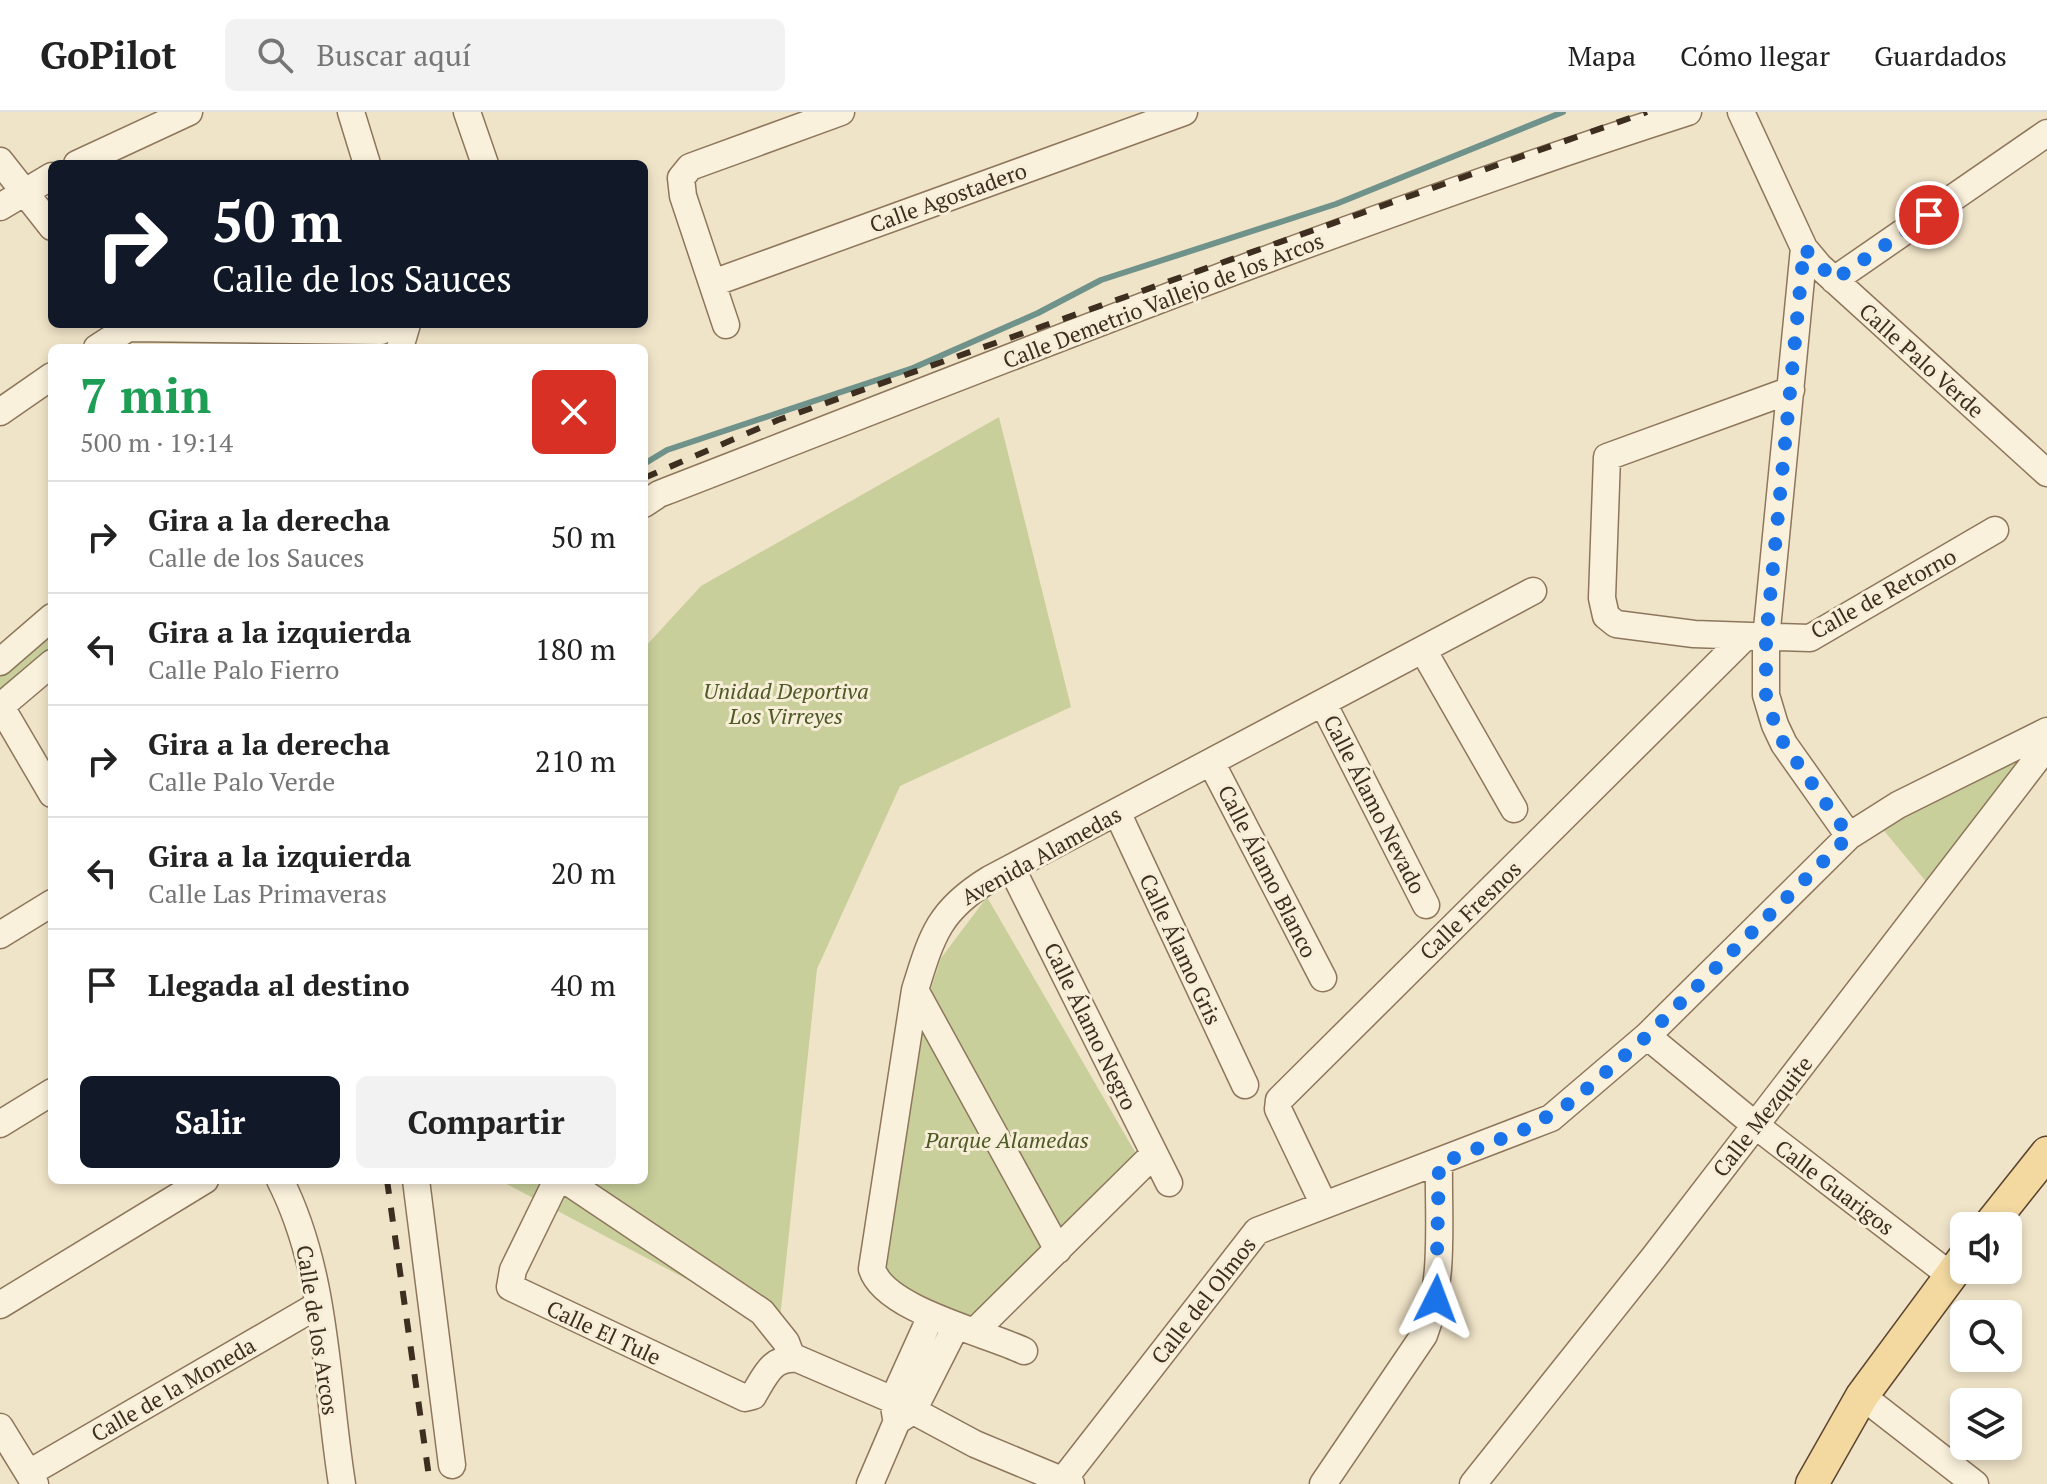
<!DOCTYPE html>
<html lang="es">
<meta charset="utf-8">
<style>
body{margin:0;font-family:"PT Serif",serif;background:#f2f2f2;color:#222;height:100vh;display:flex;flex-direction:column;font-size:30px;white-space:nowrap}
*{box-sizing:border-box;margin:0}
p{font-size:26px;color:#767676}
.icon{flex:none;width:44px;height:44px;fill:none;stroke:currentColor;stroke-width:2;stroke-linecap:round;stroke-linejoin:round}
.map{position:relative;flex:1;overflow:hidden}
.details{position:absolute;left:48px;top:232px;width:600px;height:840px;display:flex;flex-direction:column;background:#fff;border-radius:12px;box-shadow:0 4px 12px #0003}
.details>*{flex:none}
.hud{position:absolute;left:48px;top:48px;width:600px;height:168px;border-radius:12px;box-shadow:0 4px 12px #0003;background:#111827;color:#fff;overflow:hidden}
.buttons{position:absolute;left:1950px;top:1100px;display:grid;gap:16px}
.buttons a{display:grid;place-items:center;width:72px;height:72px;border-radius:12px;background:#fff;box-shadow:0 4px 12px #0003;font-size:40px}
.pin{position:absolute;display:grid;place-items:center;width:68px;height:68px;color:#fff;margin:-34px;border:4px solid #fff;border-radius:50%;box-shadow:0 2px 8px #0007}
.me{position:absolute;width:88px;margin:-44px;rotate:3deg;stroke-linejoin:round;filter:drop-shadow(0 0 6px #0008)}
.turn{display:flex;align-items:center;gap:28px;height:168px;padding:0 32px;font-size:36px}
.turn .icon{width:104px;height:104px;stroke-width:2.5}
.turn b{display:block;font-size:56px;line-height:68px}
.round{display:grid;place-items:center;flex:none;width:84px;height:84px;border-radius:12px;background:#f2f2f2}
.head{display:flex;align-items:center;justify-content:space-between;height:136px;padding:0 32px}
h1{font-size:48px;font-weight:600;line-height:60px;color:#1e9e55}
.action{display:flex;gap:16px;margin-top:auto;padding:16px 32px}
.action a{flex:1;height:92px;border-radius:12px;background:#111827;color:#fff;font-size:32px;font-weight:600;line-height:92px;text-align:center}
.action a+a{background:#f2f2f2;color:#222}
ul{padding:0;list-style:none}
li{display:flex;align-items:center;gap:24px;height:112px;padding:0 32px;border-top:2px solid #e0e0e0}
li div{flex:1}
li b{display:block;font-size:30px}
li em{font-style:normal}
header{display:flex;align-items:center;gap:48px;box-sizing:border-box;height:112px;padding:0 40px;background:#fff;border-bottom:2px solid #e0e0e0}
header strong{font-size:38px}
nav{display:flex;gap:44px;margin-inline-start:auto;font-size:28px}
.search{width:560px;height:72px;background:#f2f2f2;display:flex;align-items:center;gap:20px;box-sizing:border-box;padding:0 28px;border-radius:12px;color:#767676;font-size:30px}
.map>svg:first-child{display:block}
</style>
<header>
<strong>GoPilot</strong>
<div class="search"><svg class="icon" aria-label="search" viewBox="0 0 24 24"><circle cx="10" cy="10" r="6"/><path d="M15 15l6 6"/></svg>Buscar aquí</div>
<nav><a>Mapa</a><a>Cómo llegar</a><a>Guardados</a></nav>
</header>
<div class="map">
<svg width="2047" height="1372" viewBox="0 0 2047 1372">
<rect width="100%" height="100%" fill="#f0e4c8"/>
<!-- green -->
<path fill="#c9cf9b" d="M 999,305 L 1071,595 L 900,674 L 817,857 L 779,1216 L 499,1068 L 644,1068 L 644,536 L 701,474 Z
M 52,502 L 52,548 L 0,591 L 0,547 Z
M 2047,622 L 1933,778 L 1881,715 Z
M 987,785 L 1138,1045 L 972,1208 L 880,1162 L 918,915 L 941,846 Z"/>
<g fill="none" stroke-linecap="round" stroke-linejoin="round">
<!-- stream -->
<path stroke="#6f938a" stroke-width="6" d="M 644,352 L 667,338 L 913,256 L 1038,201 L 1101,168 L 1336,92 L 1563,0"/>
<defs>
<path id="minor" d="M 351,0 L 367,52
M 467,0 L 485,52
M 1741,0 L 1804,136 L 1819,154 L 2047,361
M 0,49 L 52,115
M 77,52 L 189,0
M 0,95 L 52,64
M 1804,136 L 1766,527 L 1766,583 L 1775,613 L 1784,632 L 1849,724
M 1834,168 L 2047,21
M 713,171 L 1184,0
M 726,213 L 683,84 L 681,66 L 690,55 L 841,0
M 97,236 L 128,216 L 381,219
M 400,236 L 407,212
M 1791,278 L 1607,345 L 1602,486 L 1606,504 L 1616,512 L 1694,522 L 1810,526 L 1995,418
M 0,300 L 52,264
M 644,392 L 659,382 C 1000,250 1340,112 1688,0
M 1423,538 L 1514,697
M 0,550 L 52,505
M 1323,591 L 1426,793
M 0,593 L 52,682
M 0,595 L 52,551
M 1212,652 L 1323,866
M 1117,700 L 1245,973
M 1012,757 L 1169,1071
M 0,823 L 52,791
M 915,878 L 1058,1138
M 1647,924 L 1755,1013 L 1950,1163
M 0,1012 L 52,980
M 280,1068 C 327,1160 326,1271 342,1372
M 416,1068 L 452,1353
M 557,1068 L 513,1158 L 510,1175 L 745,1286 L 753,1284 C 765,1264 772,1244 798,1247 L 893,1288 L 975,1332 L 1071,1372
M 565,1068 L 762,1200 L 786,1230 L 792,1246
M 1324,1093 L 1278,997 L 1279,988 L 1744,526
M 0,1193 L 205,1068
M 975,1219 L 1154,1042
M 1024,1239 C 987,1221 885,1198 872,1157 L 915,878 C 932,823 939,798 990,767 L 1533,479
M 1862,1284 L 1975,1372
M 896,1306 L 893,1288 L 931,1204
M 0,1315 L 35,1372
M 29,1361 L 318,1193
M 870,1372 L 897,1309 L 913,1299 L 956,1214
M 1060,1372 L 1257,1119 L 1551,1006 L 1647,924 L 1849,724 L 1898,693 L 2047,619
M 1323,1372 L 1424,1223 C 1445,1169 1438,1109 1439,1052
M 1473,1372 L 1654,1145 L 2047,634"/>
<path id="major" d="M 1989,1114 L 2047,1041
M 1812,1372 L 1862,1284 L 1964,1146"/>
</defs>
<!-- minor casing -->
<use href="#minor" stroke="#8d765c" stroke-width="29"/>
<!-- major casing -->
<use href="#major" stroke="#5b4430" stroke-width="35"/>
<!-- minor -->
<use href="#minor" stroke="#faf1dc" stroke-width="26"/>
<!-- major -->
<use href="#major" stroke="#f3d9a0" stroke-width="32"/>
<!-- rail -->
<path stroke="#3d2e20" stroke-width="6" stroke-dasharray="14 14" stroke-linecap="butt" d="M 644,366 L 778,308 L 1647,0
M 387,1068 L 430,1372"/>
</g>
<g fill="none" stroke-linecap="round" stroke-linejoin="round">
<!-- route -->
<path stroke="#1a73e8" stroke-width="14" stroke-dasharray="0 25.2" d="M 1436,1187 L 1439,1052 L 1528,1016 L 1573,989 L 1647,924 L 1849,724 L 1784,632 L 1775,613 L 1766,583 L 1766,527 L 1804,136 L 1834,168 L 1929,103"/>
</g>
<g text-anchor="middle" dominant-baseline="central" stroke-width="6" stroke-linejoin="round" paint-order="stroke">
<!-- street labels -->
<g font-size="22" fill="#3d2e20" stroke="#f7eed8">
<text transform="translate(948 85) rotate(-20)">Calle Agostadero</text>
<text transform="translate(1163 188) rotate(-21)">Calle Demetrio Vallejo de los Arcos</text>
<text transform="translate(1922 248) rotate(42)">Calle Palo Verde</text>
<text transform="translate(1883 481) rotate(-29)">Calle de Retorno</text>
<text transform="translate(1375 692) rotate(63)">Calle Álamo Nevado</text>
<text transform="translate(1041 743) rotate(-29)">Avenida Alamedas</text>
<text transform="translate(1268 759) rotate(63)">Calle Álamo Blanco</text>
<text transform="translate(1470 798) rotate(-44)">Calle Fresnos</text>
<text transform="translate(1181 837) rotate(65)">Calle Álamo Gris</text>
<text transform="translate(1091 914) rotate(64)">Calle Álamo Negro</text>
<text transform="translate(1762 1004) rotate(-52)">Calle Mezquite</text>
<text transform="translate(1835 1075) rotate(37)">Calle Guarigos</text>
<text transform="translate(1203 1188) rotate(-52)">Calle del Olmos</text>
<text transform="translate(318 1218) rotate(81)">Calle de los Arcos</text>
<text transform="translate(604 1220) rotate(25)">Calle El Tule</text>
<text transform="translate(173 1277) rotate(-30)">Calle de la Moneda</text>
</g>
<!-- park labels -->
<g font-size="22" font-style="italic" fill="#4d5a26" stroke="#f7eed8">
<text x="786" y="578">Unidad Deportiva<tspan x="786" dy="25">Los Virreyes</tspan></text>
<text x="1007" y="1027">Parque Alamedas</text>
</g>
</g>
</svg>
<div class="buttons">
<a><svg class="icon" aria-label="sound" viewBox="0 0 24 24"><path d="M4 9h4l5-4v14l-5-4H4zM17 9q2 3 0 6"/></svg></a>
<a><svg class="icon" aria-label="search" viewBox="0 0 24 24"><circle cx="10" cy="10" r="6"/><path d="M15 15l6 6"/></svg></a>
<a><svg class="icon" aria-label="layers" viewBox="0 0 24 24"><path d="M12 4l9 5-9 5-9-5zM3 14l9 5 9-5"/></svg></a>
</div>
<div class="pin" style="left:1929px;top:103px;background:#d93025"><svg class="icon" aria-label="arrive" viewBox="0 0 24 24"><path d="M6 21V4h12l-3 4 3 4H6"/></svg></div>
<svg class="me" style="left:1436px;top:1187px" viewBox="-20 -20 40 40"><path d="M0-17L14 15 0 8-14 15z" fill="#1a73e8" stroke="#fff" stroke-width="4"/></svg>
<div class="hud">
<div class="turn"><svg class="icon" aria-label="right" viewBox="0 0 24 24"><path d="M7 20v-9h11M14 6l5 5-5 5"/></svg><div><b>50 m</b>Calle de los Sauces</div></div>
</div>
<section class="details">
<div class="head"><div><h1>7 min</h1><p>500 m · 19:14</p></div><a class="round" style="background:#d93025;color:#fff"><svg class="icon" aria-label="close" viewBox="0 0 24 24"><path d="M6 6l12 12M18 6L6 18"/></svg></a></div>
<ul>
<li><svg class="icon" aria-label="right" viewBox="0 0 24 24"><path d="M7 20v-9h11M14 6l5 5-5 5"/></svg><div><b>Gira a la derecha</b><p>Calle de los Sauces</p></div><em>50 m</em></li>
<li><svg class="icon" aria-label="left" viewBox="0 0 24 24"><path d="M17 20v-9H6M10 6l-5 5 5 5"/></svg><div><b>Gira a la izquierda</b><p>Calle Palo Fierro</p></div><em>180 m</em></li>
<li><svg class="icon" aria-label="right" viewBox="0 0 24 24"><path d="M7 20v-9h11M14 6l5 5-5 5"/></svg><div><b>Gira a la derecha</b><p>Calle Palo Verde</p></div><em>210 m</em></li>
<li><svg class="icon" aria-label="left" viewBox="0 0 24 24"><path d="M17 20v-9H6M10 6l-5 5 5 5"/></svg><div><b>Gira a la izquierda</b><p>Calle Las Primaveras</p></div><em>20 m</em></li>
<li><svg class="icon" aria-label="arrive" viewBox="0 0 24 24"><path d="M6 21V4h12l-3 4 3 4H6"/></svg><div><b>Llegada al destino</b></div><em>40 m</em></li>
</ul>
<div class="action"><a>Salir</a><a>Compartir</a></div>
</section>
</div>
